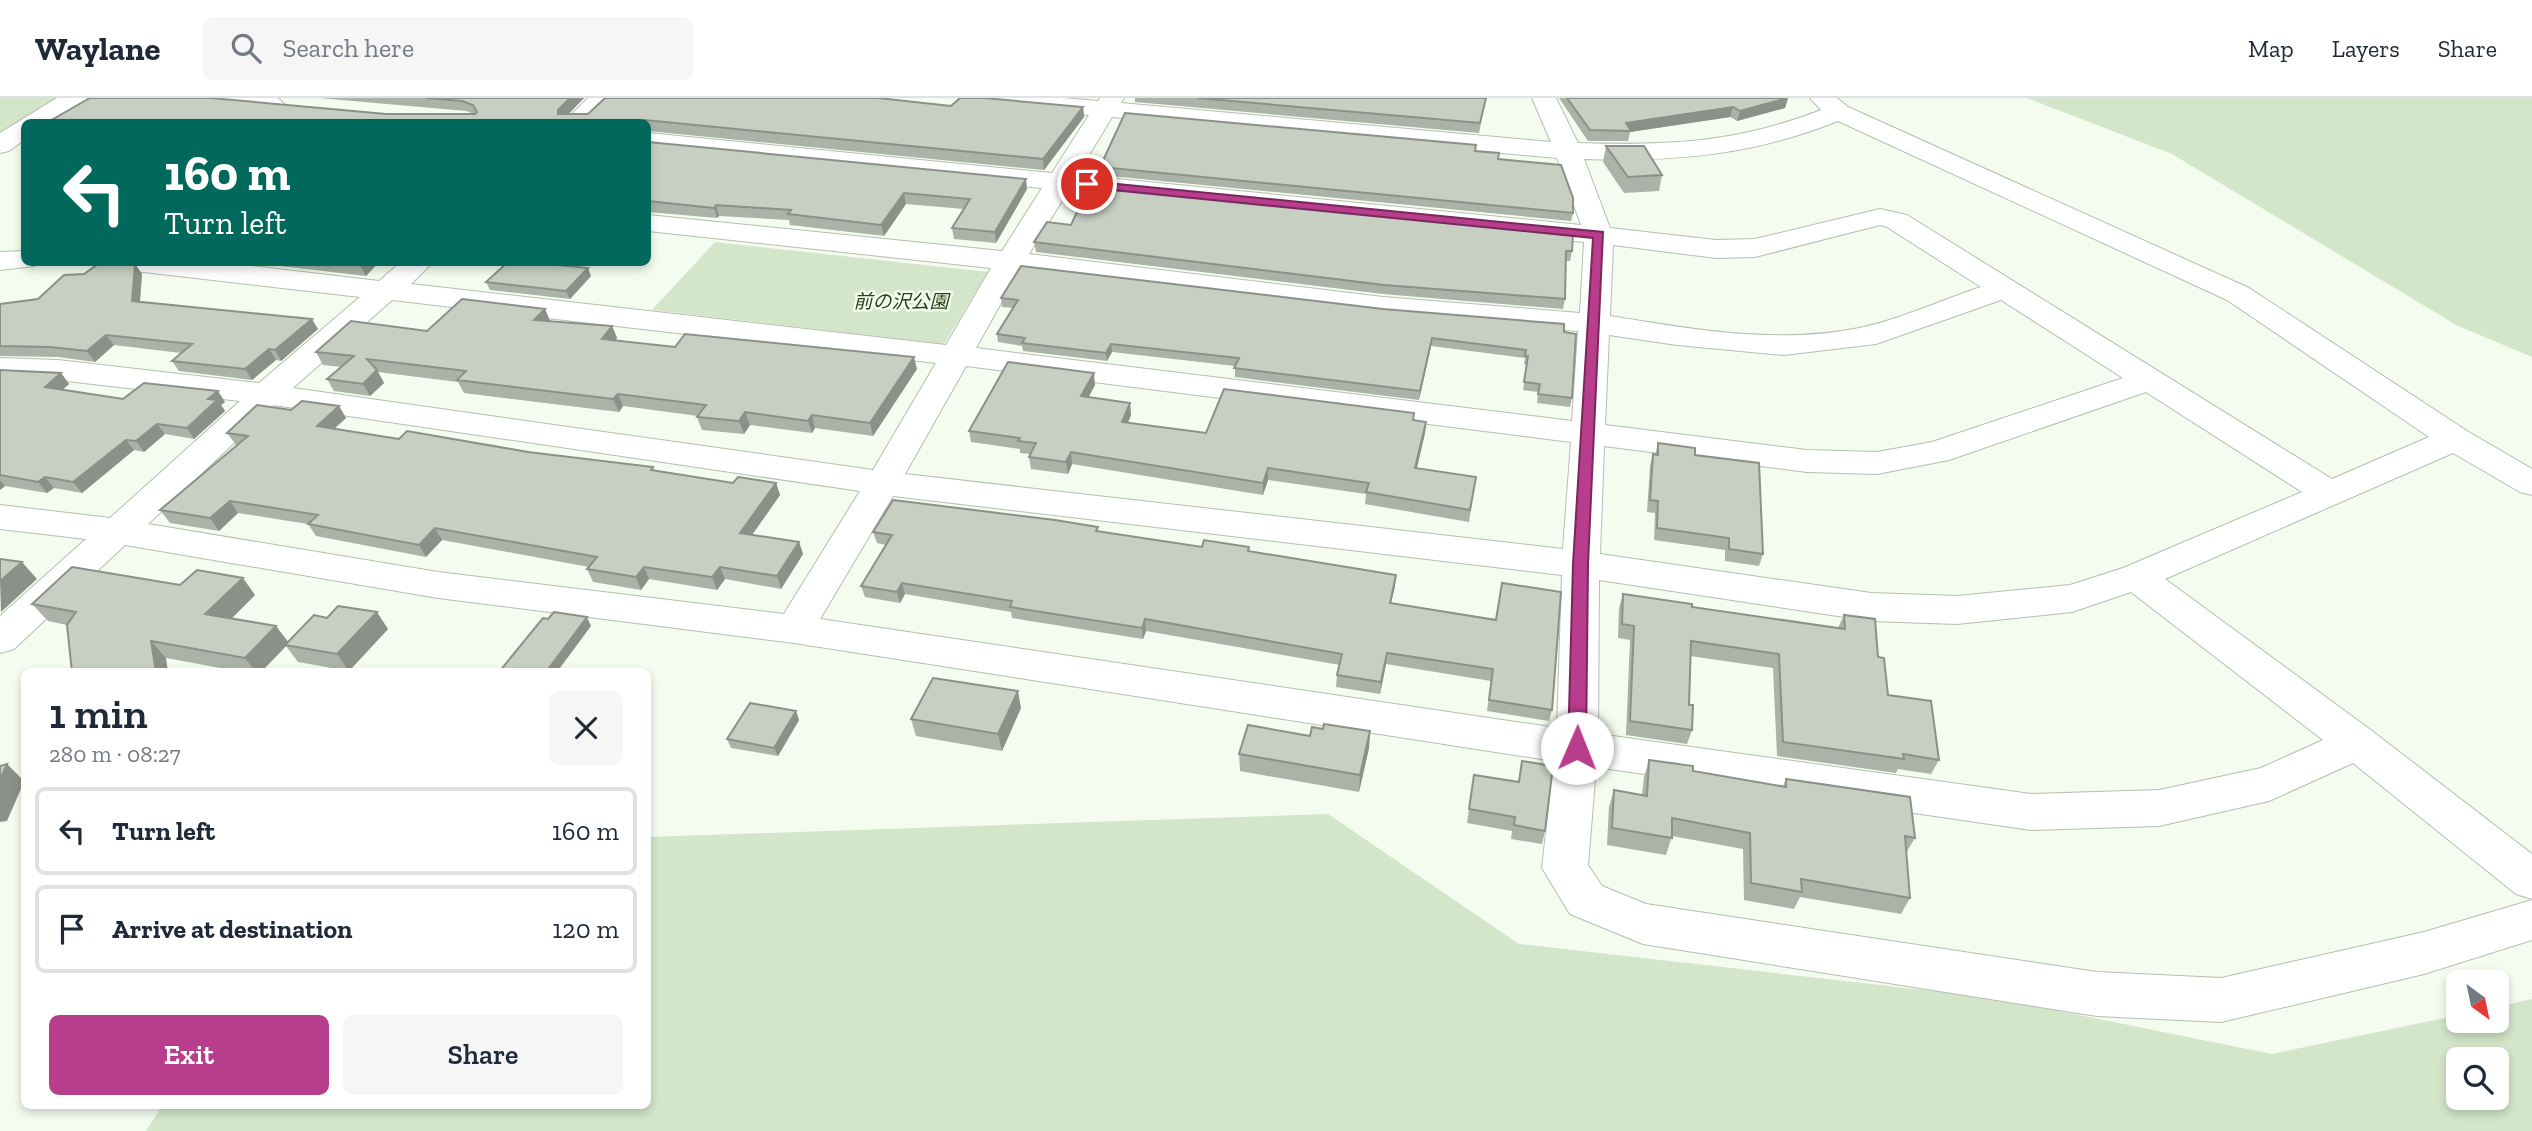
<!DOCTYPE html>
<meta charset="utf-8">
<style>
body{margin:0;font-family:"Zilla Slab","Noto Sans JP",serif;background:#f6f6f7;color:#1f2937;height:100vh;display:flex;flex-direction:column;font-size:26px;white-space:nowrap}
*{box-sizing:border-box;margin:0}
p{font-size:23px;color:#747a83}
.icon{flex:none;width:38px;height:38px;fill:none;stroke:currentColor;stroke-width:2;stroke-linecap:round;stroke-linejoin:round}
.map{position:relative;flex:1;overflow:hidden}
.drawer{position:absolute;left:21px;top:570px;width:630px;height:441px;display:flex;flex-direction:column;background:#fff;border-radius:10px;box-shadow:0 4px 10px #0003}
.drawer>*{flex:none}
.guide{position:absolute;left:21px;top:21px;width:630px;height:147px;border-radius:10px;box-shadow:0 4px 10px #0003;background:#00695c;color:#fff;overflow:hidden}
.needle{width:46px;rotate:147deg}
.tools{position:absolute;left:2446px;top:872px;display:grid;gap:14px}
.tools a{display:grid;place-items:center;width:63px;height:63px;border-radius:10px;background:#fff;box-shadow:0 4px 10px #0003;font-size:35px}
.pin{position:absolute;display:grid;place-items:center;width:60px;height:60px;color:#fff;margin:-30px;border:4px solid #fff;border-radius:50%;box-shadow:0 2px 7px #0007}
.me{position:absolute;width:77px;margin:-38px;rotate:1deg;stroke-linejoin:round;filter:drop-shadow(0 0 5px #0008)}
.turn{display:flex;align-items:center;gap:24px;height:147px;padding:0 28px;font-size:32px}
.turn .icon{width:91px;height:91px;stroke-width:2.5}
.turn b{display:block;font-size:49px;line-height:60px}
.round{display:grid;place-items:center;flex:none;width:74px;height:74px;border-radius:10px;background:#f6f6f7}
.overview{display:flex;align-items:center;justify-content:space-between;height:119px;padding:0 28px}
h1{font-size:42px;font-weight:600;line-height:52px}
.primary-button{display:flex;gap:14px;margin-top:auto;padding:14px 28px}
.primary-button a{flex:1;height:80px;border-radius:10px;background:#b93d8d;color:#fff;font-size:28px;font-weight:600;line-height:80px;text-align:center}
.primary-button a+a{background:#f6f6f7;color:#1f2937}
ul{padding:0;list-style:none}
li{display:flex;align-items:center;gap:21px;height:88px;margin:0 14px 10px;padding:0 14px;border:4px solid #e0e1e3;border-radius:10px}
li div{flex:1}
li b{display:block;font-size:26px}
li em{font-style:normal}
header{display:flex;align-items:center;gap:42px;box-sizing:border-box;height:98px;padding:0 35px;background:#fff;border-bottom:2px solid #e0e1e3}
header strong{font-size:33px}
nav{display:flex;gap:38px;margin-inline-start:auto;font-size:24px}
.search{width:490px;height:63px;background:#f6f6f7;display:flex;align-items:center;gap:18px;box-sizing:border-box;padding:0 24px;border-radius:10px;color:#747a83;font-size:26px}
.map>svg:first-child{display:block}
</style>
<header>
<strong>Waylane</strong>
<div class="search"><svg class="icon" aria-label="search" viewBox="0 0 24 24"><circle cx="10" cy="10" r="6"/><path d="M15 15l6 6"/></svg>Search here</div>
<nav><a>Map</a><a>Layers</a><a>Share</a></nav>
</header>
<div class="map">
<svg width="2532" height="1033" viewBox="0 0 2532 1033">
<rect width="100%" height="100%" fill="#f3fcef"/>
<!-- green -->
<path fill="#d3e6c9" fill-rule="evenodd" d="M 0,0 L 64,0 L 0,37 Z
M 2027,0 L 2532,0 L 2532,259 L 2458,228 L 2172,56 Z
M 715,144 L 988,174 L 944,246 L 652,212 Z
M 1328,716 L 1519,846 L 1995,900 L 2272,956 L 2459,917 L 2459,922 L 2497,922 L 2497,909 L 2532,901 L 2532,1033 L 146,1033 L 162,1008 L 648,1008 L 648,739 ZM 2459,961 L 2497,961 L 2497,999 L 2459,999 Z"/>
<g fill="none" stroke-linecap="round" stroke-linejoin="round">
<defs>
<path id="minor" d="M 57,0 L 87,0 C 73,21 47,24 24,24 L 24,42 L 9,53 L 0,55 L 0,35 Z
M 199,0 L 278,0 L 284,6 L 281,11 L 272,13 L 211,7 L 202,5 Z
M 588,0 L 615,0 L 590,24 L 564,24 Z
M 968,0 L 1063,0 L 1098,3 L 1100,0 L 1124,0 L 1121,5 L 1551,44 L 1532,0 L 1556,0 L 1578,45 C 1667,48 1737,45 1821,12 L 1810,0 L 1837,0 L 1848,9 L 2249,190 L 2467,333 L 2532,371 L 2532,397 L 2520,394 L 2453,355 L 2165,481 L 2372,633 L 2532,756 L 2532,801 L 2516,796 L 2353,665 L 2269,703 L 2159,728 L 2031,732 L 1596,669 L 1588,767 L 1602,788 L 1646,806 L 2097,874 L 2221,880 L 2424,834 L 2532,802 L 2532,842 L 2424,876 L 2221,924 L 2097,918 L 1643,846 L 1570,816 L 1542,770 L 1554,663 L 794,545 L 438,500 L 125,447 L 14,551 L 0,555 L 0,518 L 86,441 L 0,431 L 0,407 L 110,420 L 240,303 L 58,282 L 0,280 L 0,260 L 58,262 L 259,285 L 360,199 L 135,173 L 125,170 L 121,164 L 217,164 L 379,183 L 401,164 L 433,164 L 411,186 L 946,247 L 991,170 L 648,133 L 648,117 L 1002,153 L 1042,90 L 648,51 L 648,35 L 1052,75 L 1089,17 L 980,7 L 971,5 ZM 1112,19 L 1557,60 L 1581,127 L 1077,77 ZM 1838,23 L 2227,202 L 2429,339 L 2332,381 L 1907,117 L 1880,111 L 1755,141 L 1716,142 L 1610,130 L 1584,61 C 1675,64 1753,57 1838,23 ZM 1068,93 L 1584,144 L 1580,215 L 1383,199 L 1029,156 ZM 1880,127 L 1887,129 L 1981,189 C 1944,201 1896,223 1859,230 C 1777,247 1691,231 1610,218 L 1613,147 L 1716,160 L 1755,159 ZM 1019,173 L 1383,217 L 1578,233 L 1572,323 L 976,250 ZM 392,202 L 936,265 L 873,372 L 293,290 ZM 2001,202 L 2123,280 L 1932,344 L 1877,354 L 1807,352 L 1605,327 L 1609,237 L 1677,247 L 1784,257 L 1876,246 ZM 966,268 L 1571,344 L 1563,451 L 905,376 ZM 2146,294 L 2302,394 L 2123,470 L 2070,487 L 1957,498 L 1871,495 L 1600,456 L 1604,348 L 1807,374 L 1877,376 L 1949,362 ZM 274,307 L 860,393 L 784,516 L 438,474 L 148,426 ZM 893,398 L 1562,477 L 1557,630 L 820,521 ZM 1599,482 L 1871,523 L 1957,526 L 2072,514 L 2131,494 L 2323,642 L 2261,670 L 2159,692 L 2031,696 L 1598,636 Z
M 24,153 L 24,164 L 37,164 L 34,168 L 0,172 L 0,154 Z"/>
</defs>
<!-- minor casing -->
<use href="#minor" stroke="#b5beb1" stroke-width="2"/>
<!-- minor -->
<use href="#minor" fill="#fff" fill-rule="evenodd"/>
</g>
<!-- wall -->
<path fill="#abb2a7" d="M 319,0 L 584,0 L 569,16 L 588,16 L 605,0 L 890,0 L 888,1 L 951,8 L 1083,9 L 1084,19 L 1044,72 L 648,33 L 648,24 L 48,24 L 386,16 L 474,16 L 466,13 Z
M 1135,0 L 1486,0 L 1479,35 L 1135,4 Z
M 1559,0 L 1788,0 L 1785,10 L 1737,23 L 1730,19 L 1630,34 L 1628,43 L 1588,43 Z
M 648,44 L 1027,91 L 996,145 L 954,141 L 952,130 L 964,111 L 906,106 L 884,138 L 790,127 L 789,122 L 719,118 L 717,120 L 648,114 Z
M 1606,48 L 1662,77 L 1659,93 L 1624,95 L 1603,64 Z
M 1475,53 L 1498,61 L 1573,115 L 1571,123 L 1100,77 L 1100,69 Z
M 1071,127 L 1572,153 L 1570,163 L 1566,163 L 1565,201 L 1563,211 L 1383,196 L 1036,154 L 1034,144 Z
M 246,164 L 379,164 L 366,178 Z
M 135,166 L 142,176 L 140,204 L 318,231 L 281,263 L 276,262 L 252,282 L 179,273 L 172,263 L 181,255 L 114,247 L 95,264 L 58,259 L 0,258 L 0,206 L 38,201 L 84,176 Z
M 591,178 L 570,201 L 490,192 L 486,184 Z
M 1001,200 L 1564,234 L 1572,300 L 1570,309 L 1537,305 L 1538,294 L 1523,292 L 1527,267 L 1524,266 L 1525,260 L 1431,248 L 1419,302 L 1235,279 L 1235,268 L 1112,254 L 1107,263 L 1023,253 L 1022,248 L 998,244 L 997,236 L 1013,210 L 1002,209 Z
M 545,211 L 550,223 L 612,228 L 617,240 L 615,243 L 917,271 L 873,338 L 815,330 L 812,335 L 750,327 L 744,336 L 702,332 L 697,319 L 698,318 L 623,308 L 619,314 L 464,295 L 458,284 L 378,274 L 384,285 L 370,298 L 334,293 L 327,281 L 341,269 L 323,267 L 316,254 Z
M 0,272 L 61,275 L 69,286 L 62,292 L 123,301 L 225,304 L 221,307 L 225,313 L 194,341 L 165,336 L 144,354 L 134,352 L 82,395 L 54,390 L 47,395 L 5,388 L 0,392 Z
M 1095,287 L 1088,299 L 1130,305 L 1131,317 L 1128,325 L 1206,335 L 1414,315 L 1414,322 L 1426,324 L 1425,335 L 1417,370 L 1476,379 L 1469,424 L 1365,406 L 1366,396 L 1268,382 L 1263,397 L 1072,366 L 1068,376 L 1031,371 L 1029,359 L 1030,356 L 1020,355 L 1020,351 L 971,344 L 969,333 Z
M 339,308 L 346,320 L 334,331 L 399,341 L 528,354 L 653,369 L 654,373 L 733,385 L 776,385 L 780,397 L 752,437 L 799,444 L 803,456 L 781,491 L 725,481 L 717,492 L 649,481 L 641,492 L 593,484 L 587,471 L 589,469 L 442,442 L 426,459 L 316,438 L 308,426 L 238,415 L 219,433 L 170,425 L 160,412 L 237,347 L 236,347 L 227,335 L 291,312 Z
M 1658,345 L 1695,357 L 1763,456 L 1759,468 L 1725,463 L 1725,452 L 1654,442 L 1655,415 L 1647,414 L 1650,368 L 1653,356 L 1655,357 Z
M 1099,433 L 1202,449 L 1249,453 L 1395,488 L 1391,505 L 1496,521 L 1552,612 L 1549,623 L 1487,613 L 1491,583 L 1386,566 L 1380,596 L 1336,589 L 1337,577 L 1340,567 L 1146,533 L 1143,541 L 1012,520 L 1011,514 L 905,496 L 900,505 L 865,499 L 861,488 L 886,447 L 877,445 L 873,434 Z
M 180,487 L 255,497 L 232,520 L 288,544 L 388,531 L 349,573 L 298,564 L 286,548 L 261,574 L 242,574 L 166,560 L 67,527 L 48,523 L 32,506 Z
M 1623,496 L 1692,509 L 1838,530 L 1844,517 L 1878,559 L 1888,597 L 1939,662 L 1931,676 L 1898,671 L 1896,675 L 1777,658 L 1773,570 L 1690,558 L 1689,607 L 1692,632 L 1687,646 L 1626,637 L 1630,542 L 1618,540 L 1619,510 Z
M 1021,610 L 1002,653 L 916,638 L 911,621 Z
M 796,613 L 799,622 L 778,658 L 731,650 L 727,641 Z
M 1323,631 L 1370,633 L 1369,650 L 1359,694 L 1240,673 L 1239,656 L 1310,638 Z
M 1649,662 L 1693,673 L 1783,688 L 1786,681 L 1915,740 L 1906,755 L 1910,800 L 1901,816 L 1800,799 L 1794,811 L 1744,802 L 1743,751 L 1672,738 L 1666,757 L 1607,747 L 1609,709 L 1614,692 L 1642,697 L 1644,679 Z
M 1522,663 L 1545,733 L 1542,746 L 1511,741 L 1512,733 L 1467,725 L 1474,677 L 1518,684 Z"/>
<!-- shaded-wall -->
<path fill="#8b9188" d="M 570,0 L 584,0 L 562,22 L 558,16 L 558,12 Z
M 1788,0 L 1785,10 L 1737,23 L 1740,13 Z
M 1083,9 L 1084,19 L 1044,72 L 1043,61 Z
M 1733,9 L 1730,19 L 1630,34 L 1631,33 L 1626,25 Z
M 1026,81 L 1027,91 L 996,145 L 995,134 Z
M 904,95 L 906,106 L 884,138 L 881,127 Z
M 716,107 L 719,118 L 717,120 L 714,110 Z
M 362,164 L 379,164 L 366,178 L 360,167 Z
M 135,166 L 142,176 L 139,213 L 132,203 Z
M 588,170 L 591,178 L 570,201 L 566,193 Z
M 545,211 L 550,223 L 534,222 Z
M 312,221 L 318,231 L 281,263 L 275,252 Z
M 612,228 L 617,240 L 607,254 L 602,241 Z
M 106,237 L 114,247 L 95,264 L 87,253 Z
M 1432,240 L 1431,248 L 1419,302 L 1420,293 Z
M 1111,246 L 1112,254 L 1107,263 L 1106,255 Z
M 269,251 L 276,262 L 252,282 L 245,271 Z
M 914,259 L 917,271 L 873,338 L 870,325 Z
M 377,272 L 384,285 L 370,298 L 363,286 Z
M 61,275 L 69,286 L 53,300 L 45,289 Z
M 1094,275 L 1095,287 L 1083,310 L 1081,298 Z
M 218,293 L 225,304 L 221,307 L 225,313 L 194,341 L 187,330 L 208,301 Z
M 618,296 L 623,308 L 619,314 L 613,301 Z
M 1130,305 L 1131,317 L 1123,336 L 1122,324 Z
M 339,308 L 346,320 L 324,340 L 317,328 Z
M 745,314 L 750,327 L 744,336 L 739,323 Z
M 812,317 L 815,330 L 812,335 L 808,323 Z
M 1426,324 L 1425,335 L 1414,382 L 1415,370 Z
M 157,326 L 165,336 L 144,354 L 136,343 Z
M 126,342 L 134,352 L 82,395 L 73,384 Z
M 1071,354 L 1072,366 L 1068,376 L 1066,364 Z
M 1268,370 L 1268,382 L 1263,397 L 1263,385 Z
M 45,379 L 54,390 L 47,395 L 38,384 Z
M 0,382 L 5,388 L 0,392 Z
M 776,385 L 780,397 L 745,447 L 740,435 Z
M 230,403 L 238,415 L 219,433 L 210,420 Z
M 435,430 L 442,442 L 426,459 L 419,447 Z
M 799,444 L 803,456 L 781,491 L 777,478 Z
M 22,464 L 37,481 L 1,514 L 0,483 Z
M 644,469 L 649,481 L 641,492 L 636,479 Z
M 720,469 L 725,481 L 717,492 L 712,479 Z
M 1396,477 L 1395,488 L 1388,517 L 1390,505 Z
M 243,480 L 255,497 L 219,533 L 205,516 Z
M 902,485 L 905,496 L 900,505 L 897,494 Z
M 377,514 L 388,531 L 349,573 L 337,556 Z
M 587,519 L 591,528 L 557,574 L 546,574 Z
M 1145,521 L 1146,533 L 1143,541 L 1142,530 Z
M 276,528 L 289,545 L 261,574 L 256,574 L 245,560 Z
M 151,543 L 166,560 L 168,574 L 156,574 Z
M 1387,555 L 1386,566 L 1380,596 L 1381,584 Z
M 1018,593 L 1021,610 L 1002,653 L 998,636 Z
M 796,613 L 799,622 L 778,658 L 774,650 Z
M 1370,633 L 1369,650 L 1359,694 L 1360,677 Z
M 7,666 L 24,683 L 24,684 L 7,723 L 0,724 L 0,682 Z"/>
<!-- building -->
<path fill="#c7cfc2" stroke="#8b9188" stroke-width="2" d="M 90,0 L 211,0 L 386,16 L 475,16 L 477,14 L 473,7 L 462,3 L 426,0 L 570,0 L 558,12 L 558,16 L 588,16 L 605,0 L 878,0 L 951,8 L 960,0 L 984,0 L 1083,9 L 1043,61 L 645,22 L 642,24 L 48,24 Z
M 1198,0 L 1486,0 L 1480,25 Z
M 1567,0 L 1787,0 L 1740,13 L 1733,9 L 1626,25 L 1631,33 L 1590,32 Z
M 1125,15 L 1476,47 L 1475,53 L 1499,55 L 1498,61 L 1561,67 L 1573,100 L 1573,115 L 1100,69 Z
M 648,44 L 1026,81 L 995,134 L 952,130 L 970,101 L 904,95 L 881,127 L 788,116 L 791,112 L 716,107 L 714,110 L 648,103 Z
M 1606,48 L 1644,48 L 1662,77 L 1628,79 Z
M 1089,88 L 1573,136 L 1572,153 L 1566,153 L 1565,201 L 1384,187 L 1034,144 L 1047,124 L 1071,127 Z
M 101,164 L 128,164 L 135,166 L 132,203 L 312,221 L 275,252 L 269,251 L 245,271 L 172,263 L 192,246 L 106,237 L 87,253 L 50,249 L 0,248 L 0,206 L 38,201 L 64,177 L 84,176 Z
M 340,164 L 362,164 L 360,167 Z
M 508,164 L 527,164 L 588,170 L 566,193 L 486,184 Z
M 1021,168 L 1383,211 L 1564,226 L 1564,234 L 1576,236 L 1572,300 L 1538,296 L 1540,286 L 1524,284 L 1528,258 L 1525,258 L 1526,252 L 1432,240 L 1420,293 L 1234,270 L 1239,260 L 1111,246 L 1106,255 L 1022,245 L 1025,240 L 997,236 L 1018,202 L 1001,200 Z
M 462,201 L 545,211 L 534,222 L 612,228 L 602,241 L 675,249 L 685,236 L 914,259 L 870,325 L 812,317 L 808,323 L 745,314 L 739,323 L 697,319 L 706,307 L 618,296 L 613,301 L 457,282 L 466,273 L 367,261 L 377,272 L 363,286 L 327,281 L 354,258 L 316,254 L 351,223 L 427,233 Z
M 1008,264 L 1094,275 L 1081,298 L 1130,305 L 1122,324 L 1206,335 L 1224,291 L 1414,315 L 1413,322 L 1426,324 L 1415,370 L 1476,379 L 1470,412 L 1366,394 L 1369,385 L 1268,370 L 1263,385 L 1071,354 L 1066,364 L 1029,359 L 1036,345 L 1018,343 L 1020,340 L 969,333 Z
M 0,272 L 61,275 L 45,289 L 123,301 L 144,285 L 218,293 L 208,301 L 217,302 L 187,330 L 157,326 L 136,343 L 126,342 L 73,384 L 45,379 L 38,384 L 0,377 Z
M 302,303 L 339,308 L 317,328 L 399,341 L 407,333 L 528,354 L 653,369 L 651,372 L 733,385 L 738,379 L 776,385 L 740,435 L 799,444 L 777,478 L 720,469 L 712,479 L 644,469 L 636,479 L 587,471 L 597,459 L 435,430 L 419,447 L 308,426 L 318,417 L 230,403 L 210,420 L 160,412 L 248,338 L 227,335 L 257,307 L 291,312 Z
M 1658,345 L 1695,350 L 1695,357 L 1759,365 L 1763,456 L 1729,451 L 1729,440 L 1657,430 L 1658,403 L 1650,402 L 1653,356 L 1658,357 Z
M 893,402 L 1055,422 L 1098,429 L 1096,433 L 1202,449 L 1204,442 L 1249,449 L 1248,453 L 1396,477 L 1390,505 L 1496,522 L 1502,485 L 1561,494 L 1552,612 L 1489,602 L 1493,571 L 1387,555 L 1381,584 L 1337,577 L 1342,556 L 1145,521 L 1142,530 L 1010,509 L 1012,503 L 902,485 L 897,494 L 861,488 L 892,437 L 873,434 Z
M 0,461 L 22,464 L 0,483 Z
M 72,469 L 180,487 L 197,472 L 243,480 L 205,516 L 276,528 L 245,560 L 151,543 L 156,574 L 72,574 L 67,527 L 76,514 L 32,506 Z
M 1623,496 L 1692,506 L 1692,509 L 1845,531 L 1844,517 L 1875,521 L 1878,559 L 1884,560 L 1888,597 L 1931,603 L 1939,662 L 1903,656 L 1904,661 L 1783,644 L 1779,556 L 1691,543 L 1689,607 L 1693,607 L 1692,632 L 1630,623 L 1634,528 L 1622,526 Z
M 338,508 L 377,514 L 337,556 L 285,547 L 314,517 L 327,520 Z
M 554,514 L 587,519 L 546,574 L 499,574 L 543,520 L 548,521 Z
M 933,580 L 1018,593 L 998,636 L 911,621 Z
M 750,605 L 796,613 L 774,650 L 727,641 Z
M 1324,626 L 1370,633 L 1360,677 L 1239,656 L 1248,627 L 1310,638 L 1312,629 L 1323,631 Z
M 1649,662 L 1693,668 L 1693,673 L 1786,689 L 1786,681 L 1910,699 L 1915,740 L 1905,738 L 1910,800 L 1801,781 L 1802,794 L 1751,785 L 1750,735 L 1672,720 L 1672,740 L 1612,730 L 1614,692 L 1647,698 Z
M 1522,663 L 1553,668 L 1545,733 L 1514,727 L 1515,719 L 1469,711 L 1474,677 L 1519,684 Z
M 7,666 L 0,682 L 0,668 Z"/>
<!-- route -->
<path fill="#b93d8d" stroke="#78285c" stroke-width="2" d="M 1087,83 L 1603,134 L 1588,466 L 1586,650 L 1583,654 L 1571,654 L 1568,650 L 1573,466 L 1593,140 L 1083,89 L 1081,86 Z"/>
<g text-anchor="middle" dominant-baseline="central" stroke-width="5" stroke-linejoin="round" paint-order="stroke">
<!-- far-park labels -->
<g font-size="19" font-style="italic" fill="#274215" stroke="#f3fcef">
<text x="901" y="203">前の沢公園</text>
</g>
</g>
</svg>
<div class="tools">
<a><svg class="needle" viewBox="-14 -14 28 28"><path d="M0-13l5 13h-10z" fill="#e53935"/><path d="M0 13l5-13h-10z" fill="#747a83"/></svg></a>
<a><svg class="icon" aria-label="search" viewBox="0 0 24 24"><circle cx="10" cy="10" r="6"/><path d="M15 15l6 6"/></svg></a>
</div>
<div class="pin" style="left:1087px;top:86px;background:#d93025"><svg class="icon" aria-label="arrive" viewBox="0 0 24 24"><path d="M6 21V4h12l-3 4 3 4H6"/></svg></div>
<svg class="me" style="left:1577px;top:650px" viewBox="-20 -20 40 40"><circle r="19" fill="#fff"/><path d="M0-13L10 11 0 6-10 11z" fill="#b93d8d"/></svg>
<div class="guide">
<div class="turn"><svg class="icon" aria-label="left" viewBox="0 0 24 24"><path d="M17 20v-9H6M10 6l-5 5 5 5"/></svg><div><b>160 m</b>Turn left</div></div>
</div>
<section class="drawer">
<div class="overview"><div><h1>1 min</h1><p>280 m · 08:27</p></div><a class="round"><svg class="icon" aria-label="close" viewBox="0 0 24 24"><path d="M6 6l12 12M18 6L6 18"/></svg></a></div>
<ul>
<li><svg class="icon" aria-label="left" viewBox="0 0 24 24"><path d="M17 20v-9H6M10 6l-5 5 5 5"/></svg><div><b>Turn left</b></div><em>160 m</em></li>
<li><svg class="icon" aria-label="arrive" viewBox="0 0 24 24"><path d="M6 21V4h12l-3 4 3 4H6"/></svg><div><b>Arrive at destination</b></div><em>120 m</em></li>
</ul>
<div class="primary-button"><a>Exit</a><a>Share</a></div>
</section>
</div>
